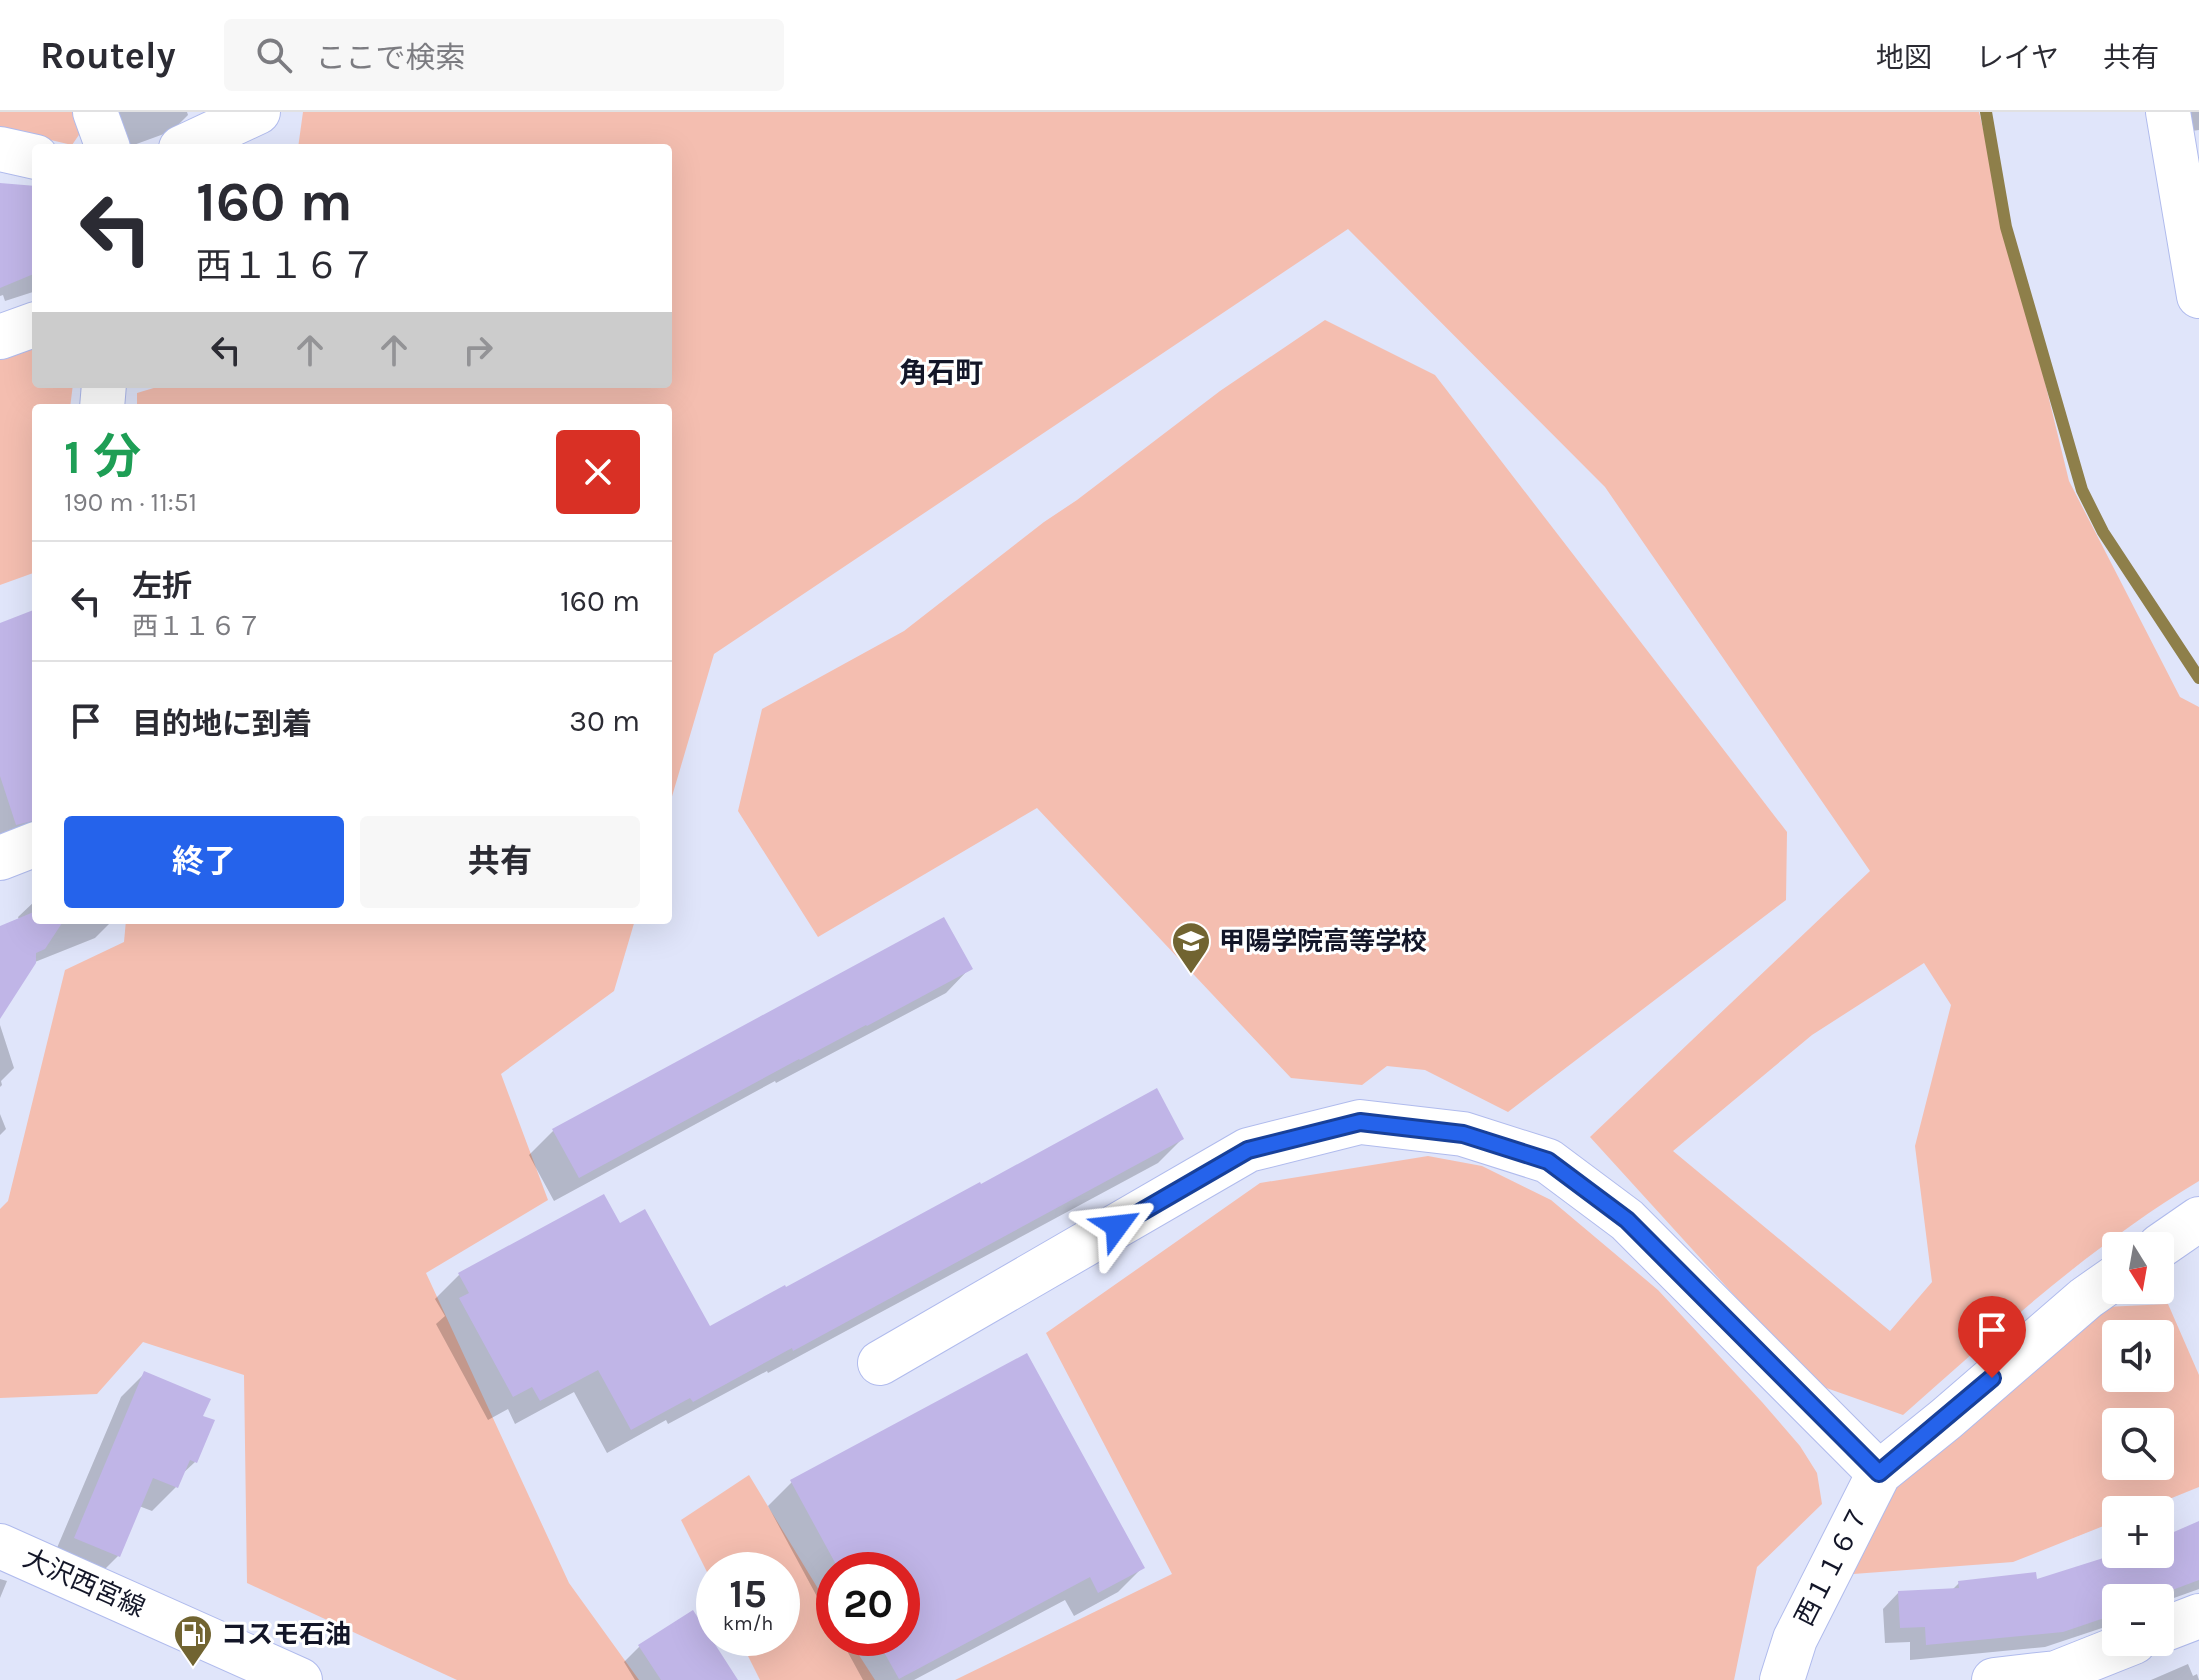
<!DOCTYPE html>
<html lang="ja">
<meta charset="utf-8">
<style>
body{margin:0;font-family:Karla,"Noto Sans JP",sans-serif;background:#f7f7f7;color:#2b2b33;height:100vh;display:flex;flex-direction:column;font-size:30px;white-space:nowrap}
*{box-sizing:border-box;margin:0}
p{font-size:26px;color:#7c7c81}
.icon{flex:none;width:44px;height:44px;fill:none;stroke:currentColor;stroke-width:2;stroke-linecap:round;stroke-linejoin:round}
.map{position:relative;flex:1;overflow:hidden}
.drawer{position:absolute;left:32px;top:292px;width:640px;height:520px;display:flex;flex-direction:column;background:#fff;border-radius:8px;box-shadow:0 8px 32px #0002}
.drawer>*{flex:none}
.banner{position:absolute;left:32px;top:32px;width:640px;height:244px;border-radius:8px;box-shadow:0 8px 32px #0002;background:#fff;color:#2b2b33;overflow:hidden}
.needle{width:52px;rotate:169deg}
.fabs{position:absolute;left:2102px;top:1120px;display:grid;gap:16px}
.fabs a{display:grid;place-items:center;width:72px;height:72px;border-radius:8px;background:#fff;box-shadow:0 8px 32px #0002;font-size:40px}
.speed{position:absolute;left:696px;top:1440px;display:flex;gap:16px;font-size:40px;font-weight:700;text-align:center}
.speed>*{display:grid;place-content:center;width:104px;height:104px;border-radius:50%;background:#fff;box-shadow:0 8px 32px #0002;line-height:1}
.speed small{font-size:20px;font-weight:400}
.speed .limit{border:12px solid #d22;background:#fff;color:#111}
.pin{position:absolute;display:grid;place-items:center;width:68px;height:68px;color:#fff;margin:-82px -34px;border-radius:50% 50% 50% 0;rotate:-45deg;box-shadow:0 0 8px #0007}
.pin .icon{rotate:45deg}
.me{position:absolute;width:88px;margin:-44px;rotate:60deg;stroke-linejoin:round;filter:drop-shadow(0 0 6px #0008)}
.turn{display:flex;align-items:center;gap:28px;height:168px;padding:0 32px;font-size:36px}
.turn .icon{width:104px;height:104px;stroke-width:2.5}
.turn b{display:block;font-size:56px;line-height:68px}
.lanes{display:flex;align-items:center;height:76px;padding:0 32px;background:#0003;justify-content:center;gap:40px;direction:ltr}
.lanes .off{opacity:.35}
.round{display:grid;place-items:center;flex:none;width:84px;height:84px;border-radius:8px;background:#f7f7f7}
.summary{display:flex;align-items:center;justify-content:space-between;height:136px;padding:0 32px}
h1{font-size:48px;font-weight:700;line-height:60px;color:#1e9e55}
.cta{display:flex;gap:16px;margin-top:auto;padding:16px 32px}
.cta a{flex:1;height:92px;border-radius:8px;background:#2563eb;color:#fff;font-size:32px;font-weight:700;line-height:92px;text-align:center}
.cta a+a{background:#f7f7f7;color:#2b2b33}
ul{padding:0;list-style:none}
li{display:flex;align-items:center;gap:24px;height:120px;padding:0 32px;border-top:2px solid #e1e1e2}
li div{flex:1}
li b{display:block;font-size:30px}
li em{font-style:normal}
header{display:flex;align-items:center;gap:48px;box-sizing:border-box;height:112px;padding:0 40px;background:#fff;border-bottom:2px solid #e1e1e2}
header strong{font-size:38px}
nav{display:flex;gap:44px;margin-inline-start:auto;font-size:28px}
.search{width:560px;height:72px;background:#f7f7f7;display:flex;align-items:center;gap:20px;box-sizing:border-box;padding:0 28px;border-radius:8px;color:#7c7c81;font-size:30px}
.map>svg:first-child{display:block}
</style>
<header>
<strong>Routely</strong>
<div class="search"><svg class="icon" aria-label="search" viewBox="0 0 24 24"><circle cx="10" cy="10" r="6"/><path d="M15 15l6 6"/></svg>ここで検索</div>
<nav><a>地図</a><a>レイヤ</a><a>共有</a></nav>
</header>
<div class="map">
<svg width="2199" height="1568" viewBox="0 0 2199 1568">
<rect width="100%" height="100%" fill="#e0e5fa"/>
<!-- green -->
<path fill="#f4beb0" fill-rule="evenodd" d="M 0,0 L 80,0 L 85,14 L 72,33 L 0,16 Z
M 303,0 L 1979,0 L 2069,369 L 2180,585 L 2199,595 L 2199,1069 C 2089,1135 1998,1219 1903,1303 L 1815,1272 L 1590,1025 L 1870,759 L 1605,375 L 1348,117 L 714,542 L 668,698 L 668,296 L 137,296 L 137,281 L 167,272 L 668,272 L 668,36 L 298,36 ZM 1924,851 L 1951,893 L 1915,1034 L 1932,1170 L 1890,1219 L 1673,1039 L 1812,923 Z
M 1325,208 L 1435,263 L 1787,720 L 1786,788 L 1508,1000 L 1425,958 L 1387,954 L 1362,973 L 1291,966 L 1037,696 L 818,825 L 738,699 L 762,597 L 904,519 L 1044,410 L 1077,388 L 1220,279 Z
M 36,231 L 36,272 L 73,272 L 70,296 L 36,296 L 36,460 L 0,473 L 0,244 Z
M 126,808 L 635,808 L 614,879 L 501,962 L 548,1088 L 426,1161 L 569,1471 L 639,1568 L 457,1568 L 247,1471 L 244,1263 L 143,1230 L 97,1282 L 0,1286 L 0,1097 L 8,1089 L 65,858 L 124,830 Z
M 1428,1044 L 1482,1054 L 1551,1088 L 1658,1178 L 1762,1290 L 1800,1334 L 1817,1361 L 1822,1392 L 1757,1455 L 1734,1568 L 955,1568 L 1172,1462 L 1046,1221 L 1260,1071 Z
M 2168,1192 L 2199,1263 L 2199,1375 L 2142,1398 L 2116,1398 L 2116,1409 L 2013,1450 L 1840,1463 L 1893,1375 L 2105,1195 ZM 2116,1222 L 2160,1222 L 2160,1266 L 2116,1266 ZM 2116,1310 L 2160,1310 L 2160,1354 L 2116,1354 Z
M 749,1363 L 834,1503 L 834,1526 L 848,1526 L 875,1568 L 760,1568 L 739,1526 L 782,1526 L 782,1458 L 714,1458 L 714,1474 L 681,1408 Z"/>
<!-- shadow -->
<path fill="#0003" d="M 104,0 L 187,0 L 188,3 L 172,19 L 131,34 L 125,17 L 112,22 Z
M 2188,0 L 2199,0 L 2199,18 L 2192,19 Z
M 0,73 L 36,76 L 36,179 L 5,189 L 3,183 L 0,184 Z
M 138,272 L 166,272 L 139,276 Z
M 36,499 L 36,717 L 0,729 L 0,513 Z
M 36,788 L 36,808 L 110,808 L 111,810 L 95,826 L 35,850 L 18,805 Z
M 943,807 L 970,856 L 946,881 L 776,971 L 775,969 L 554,1089 L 529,1043 L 553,1019 Z
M 0,913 L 14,956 L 1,969 L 2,973 L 0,975 Z
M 0,1002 L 6,1017 L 0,1023 Z
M 1182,1027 L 1158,1051 L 768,1261 L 767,1259 L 668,1312 L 666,1308 L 607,1341 L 574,1280 L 515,1312 L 508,1297 L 488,1308 L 436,1212 L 445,1204 L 435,1187 L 459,1163 L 619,1114 L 709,1217 Z
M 145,1261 L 201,1305 L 195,1350 L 180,1364 L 176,1375 L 152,1399 L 139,1394 L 118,1444 L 94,1468 L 51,1450 L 121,1285 Z
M 792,1370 L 1142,1456 L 1118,1480 L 1074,1504 L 1065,1488 L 914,1568 L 863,1568 L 840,1526 L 902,1526 L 902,1458 L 834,1458 L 834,1516 L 768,1394 Z
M 2199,1411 L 2199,1477 L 2160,1491 L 2160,1486 L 2116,1486 L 2116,1508 L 2108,1514 L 2045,1535 L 1910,1548 L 1910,1530 L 1885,1531 L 1883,1497 L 1899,1480 L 1952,1478 L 1959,1471 L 2036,1470 L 2110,1446 L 2116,1440 L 2116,1442 L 2160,1442 L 2160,1422 L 2163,1421 L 2165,1426 Z
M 0,1467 L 7,1469 L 0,1486 Z
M 640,1534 L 735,1568 L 635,1568 L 624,1550 Z
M 2188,1552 L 2193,1564 L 2197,1562 L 2199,1568 L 2151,1568 Z"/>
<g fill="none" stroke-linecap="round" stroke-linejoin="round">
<!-- stream -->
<path stroke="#8e7f4a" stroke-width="12" d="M 1986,0 L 2006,115 L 2082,378 L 2103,420 L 2199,566"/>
</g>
<!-- building -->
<path fill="#c0b5e7" d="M 0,71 L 36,74 L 36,161 L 0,176 Z
M 36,497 L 36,708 L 16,713 L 0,664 L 0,511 Z
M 36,799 L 36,808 L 64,808 L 45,837 L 36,841 L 36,851 L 0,907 L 0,814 Z
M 944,805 L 973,857 L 867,914 L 866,913 L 800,948 L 799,947 L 579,1066 L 552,1017 Z
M 1157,976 L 1184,1027 L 793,1239 L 792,1236 L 693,1290 L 690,1286 L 631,1318 L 598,1258 L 540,1289 L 532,1275 L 513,1285 L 459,1186 L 469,1181 L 458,1161 L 604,1082 L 620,1111 L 645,1097 L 710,1214 L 785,1173 L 786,1175 L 980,1070 L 981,1072 Z
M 1027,1241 L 1145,1456 L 1098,1481 L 1090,1465 L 899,1567 L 876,1526 L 902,1526 L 902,1458 L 839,1458 L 790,1368 Z
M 144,1259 L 211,1287 L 203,1304 L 215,1308 L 197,1351 L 190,1348 L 178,1376 L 153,1366 L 120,1445 L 74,1426 Z
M 2199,1409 L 2199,1468 L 2151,1486 L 2116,1486 L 2116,1502 L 2063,1520 L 1926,1533 L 1925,1515 L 1900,1516 L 1898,1479 L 1959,1476 L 1958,1469 L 2036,1460 L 2037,1467 L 2116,1442 L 2160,1442 L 2160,1426 Z
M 693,1498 L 738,1568 L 661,1568 L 638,1533 Z"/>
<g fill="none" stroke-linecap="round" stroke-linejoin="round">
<defs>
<path id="minor" d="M 95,0 L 108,36
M 2168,0 L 2199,184
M 181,36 L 258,0
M 0,37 L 36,45
M 0,225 L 36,212
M 102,296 L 104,272
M 0,746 L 36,732
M 2160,1134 L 2199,1107
M 880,1251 L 1248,1038 L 1360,1010 L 1463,1022 L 1548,1049 L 1627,1108 L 1879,1361
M 2160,1519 L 2199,1504
M 1782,1568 L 1795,1527 L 1879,1361 L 1946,1307 L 2086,1186 L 2116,1165
M 1994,1568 L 2056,1561 L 2134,1530"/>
<path id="major" d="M 0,1434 L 300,1568"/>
</defs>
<!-- minor casing -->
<use href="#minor" stroke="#b0bbed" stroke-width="46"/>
<!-- major casing -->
<use href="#major" stroke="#b0bbed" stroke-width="46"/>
<!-- minor -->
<use href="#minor" stroke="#fff" stroke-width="44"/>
<!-- major -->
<use href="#major" stroke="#fff" stroke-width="44"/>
</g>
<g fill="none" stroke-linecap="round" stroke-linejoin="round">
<defs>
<path id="route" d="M 1117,1114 L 1248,1038 L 1360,1010 L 1463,1022 L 1548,1049 L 1627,1108 L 1879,1361 L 1992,1266"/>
</defs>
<!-- route casing -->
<use href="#route" stroke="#184099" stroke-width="20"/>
<!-- route -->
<use href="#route" stroke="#2563eb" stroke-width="14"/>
</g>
<!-- icons -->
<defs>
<symbol id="school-pin" viewBox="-11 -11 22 30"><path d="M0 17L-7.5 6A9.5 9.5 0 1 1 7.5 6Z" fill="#716431" stroke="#fff"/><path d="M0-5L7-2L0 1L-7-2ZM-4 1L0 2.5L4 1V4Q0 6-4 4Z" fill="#fff"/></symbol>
<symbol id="fuel-pin" viewBox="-11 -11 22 30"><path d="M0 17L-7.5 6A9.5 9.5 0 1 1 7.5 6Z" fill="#716431" stroke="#fff"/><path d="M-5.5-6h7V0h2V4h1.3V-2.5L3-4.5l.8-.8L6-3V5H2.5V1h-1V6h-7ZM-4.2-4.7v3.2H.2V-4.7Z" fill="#fff"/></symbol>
</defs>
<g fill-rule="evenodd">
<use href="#school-pin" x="1169" y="807" width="44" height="60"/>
<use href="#fuel-pin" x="171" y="1500" width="44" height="60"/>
</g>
<g text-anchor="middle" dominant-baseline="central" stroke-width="6" stroke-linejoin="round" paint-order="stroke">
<!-- poi labels -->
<g font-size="26" font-weight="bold" fill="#131628" stroke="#fff" text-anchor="start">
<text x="1219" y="829">甲陽学院高等学校</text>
<text x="221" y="1522">コスモ石油</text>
</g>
<!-- street labels -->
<g font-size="26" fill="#131628" stroke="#fff">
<text transform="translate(1832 1454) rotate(-63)">西１１６７</text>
<text transform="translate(84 1471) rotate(24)">大沢西宮線</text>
</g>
<!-- neighbourhood labels -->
<g font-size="28" font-weight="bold" fill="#131628" stroke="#fff">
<text x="941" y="260">角石町</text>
</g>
</g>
</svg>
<div class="fabs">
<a><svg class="needle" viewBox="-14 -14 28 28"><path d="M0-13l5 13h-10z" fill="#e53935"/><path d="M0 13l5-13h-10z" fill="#7c7c81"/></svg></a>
<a><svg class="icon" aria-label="sound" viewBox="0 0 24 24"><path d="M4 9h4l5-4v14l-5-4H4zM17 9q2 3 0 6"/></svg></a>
<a><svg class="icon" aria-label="search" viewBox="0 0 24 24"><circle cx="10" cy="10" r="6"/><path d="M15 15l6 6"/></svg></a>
<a>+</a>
<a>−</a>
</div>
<div class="speed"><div>15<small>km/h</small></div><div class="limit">20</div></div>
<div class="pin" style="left:1992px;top:1266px;background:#d93025"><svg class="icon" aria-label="arrive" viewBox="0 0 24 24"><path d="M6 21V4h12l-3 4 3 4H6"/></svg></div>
<svg class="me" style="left:1117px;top:1114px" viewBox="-20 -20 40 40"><path d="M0-17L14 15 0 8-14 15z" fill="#2563eb" stroke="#fff" stroke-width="4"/></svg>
<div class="banner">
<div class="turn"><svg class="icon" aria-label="left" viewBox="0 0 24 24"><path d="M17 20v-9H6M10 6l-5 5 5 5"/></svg><div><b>160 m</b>西１１６７</div></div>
<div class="lanes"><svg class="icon" aria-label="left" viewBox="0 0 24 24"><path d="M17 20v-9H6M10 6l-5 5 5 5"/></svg><svg class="icon off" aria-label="ahead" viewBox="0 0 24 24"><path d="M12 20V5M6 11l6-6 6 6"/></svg><svg class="icon off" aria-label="ahead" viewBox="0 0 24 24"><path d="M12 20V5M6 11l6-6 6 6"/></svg><svg class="icon off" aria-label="right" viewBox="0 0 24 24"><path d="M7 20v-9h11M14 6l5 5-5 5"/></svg></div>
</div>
<section class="drawer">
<div class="summary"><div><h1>1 分</h1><p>190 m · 11:51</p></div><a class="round" style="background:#d93025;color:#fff"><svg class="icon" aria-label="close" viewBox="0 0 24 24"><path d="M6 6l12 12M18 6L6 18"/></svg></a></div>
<ul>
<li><svg class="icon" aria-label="left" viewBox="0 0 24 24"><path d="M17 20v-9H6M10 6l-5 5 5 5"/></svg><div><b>左折</b><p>西１１６７</p></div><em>160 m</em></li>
<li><svg class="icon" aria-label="arrive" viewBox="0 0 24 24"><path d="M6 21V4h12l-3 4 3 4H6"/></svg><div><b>目的地に到着</b></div><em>30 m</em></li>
</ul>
<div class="cta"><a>終了</a><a>共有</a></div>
</section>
</div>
